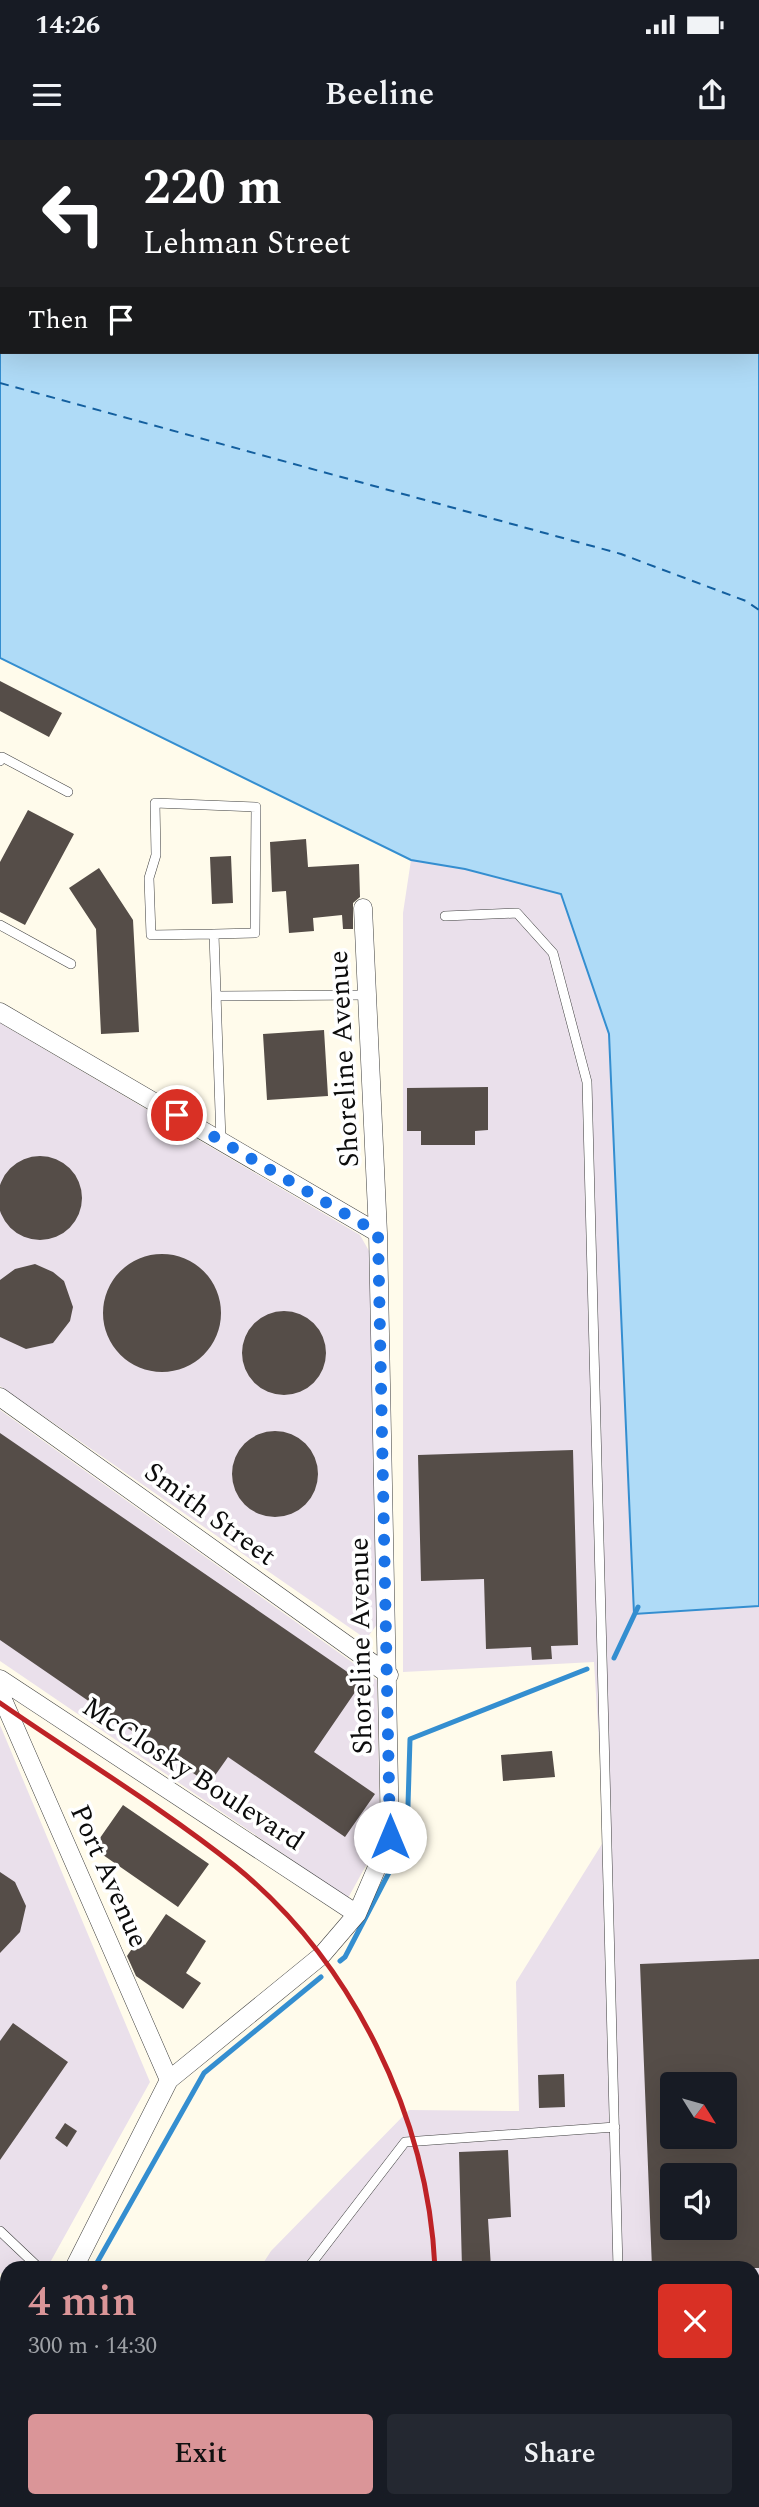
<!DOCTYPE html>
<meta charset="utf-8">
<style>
body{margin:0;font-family:Spectral,serif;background:#242831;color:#f1f3f6;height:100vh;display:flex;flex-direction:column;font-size:26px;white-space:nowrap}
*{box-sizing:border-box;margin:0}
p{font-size:23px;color:#9ea1a6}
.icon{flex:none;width:38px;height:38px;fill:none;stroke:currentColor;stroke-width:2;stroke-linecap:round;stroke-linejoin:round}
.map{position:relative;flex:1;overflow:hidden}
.panel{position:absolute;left:0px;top:2121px;width:760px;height:247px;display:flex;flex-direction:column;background:#171b24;border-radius:21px 21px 0 0;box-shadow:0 7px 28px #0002}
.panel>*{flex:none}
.hud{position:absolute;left:0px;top:0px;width:760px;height:214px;box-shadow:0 7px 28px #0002;background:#202124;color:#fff;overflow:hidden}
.needle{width:46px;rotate:127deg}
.fabs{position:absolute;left:660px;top:1932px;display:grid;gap:14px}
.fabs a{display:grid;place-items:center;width:77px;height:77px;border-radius:7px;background:#171b24;box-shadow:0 7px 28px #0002;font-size:35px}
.pin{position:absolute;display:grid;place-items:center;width:60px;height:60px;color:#fff;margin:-30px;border:4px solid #fff;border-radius:50%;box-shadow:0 2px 7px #0007}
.me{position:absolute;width:77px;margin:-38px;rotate:0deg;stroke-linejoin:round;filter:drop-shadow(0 0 5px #0008)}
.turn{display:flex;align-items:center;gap:24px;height:147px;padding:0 28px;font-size:32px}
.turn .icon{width:91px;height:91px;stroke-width:2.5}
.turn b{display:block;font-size:49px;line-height:60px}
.then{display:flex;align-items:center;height:66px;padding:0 28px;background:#0003;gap:14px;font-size:26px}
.round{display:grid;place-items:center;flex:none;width:74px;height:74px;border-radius:7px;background:#242831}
.overview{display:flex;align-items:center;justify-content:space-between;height:119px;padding:0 28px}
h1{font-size:42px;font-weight:600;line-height:52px;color:#da9598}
.button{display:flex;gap:14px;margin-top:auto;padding:14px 28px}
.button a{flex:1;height:80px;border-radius:7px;background:#da9598;color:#111;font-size:28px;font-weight:600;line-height:80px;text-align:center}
.button a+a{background:#242831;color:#f1f3f6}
.status{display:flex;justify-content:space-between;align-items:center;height:49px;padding:0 35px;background:#171b24;direction:ltr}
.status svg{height:19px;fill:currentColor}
header{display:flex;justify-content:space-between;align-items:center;height:91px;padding:0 28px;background:#171b24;font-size:32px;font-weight:600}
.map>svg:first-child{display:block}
</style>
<div class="status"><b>14:26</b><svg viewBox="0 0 49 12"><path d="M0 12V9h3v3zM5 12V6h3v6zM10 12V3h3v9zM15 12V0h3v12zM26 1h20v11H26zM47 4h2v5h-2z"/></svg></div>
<header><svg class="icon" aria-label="menu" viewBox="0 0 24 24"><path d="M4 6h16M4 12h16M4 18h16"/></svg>Beeline<svg class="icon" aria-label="share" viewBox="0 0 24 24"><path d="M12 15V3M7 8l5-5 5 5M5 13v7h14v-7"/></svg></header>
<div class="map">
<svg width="759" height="2367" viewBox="0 0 759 2367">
<rect width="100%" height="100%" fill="#fffbeb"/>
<!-- industrial -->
<path fill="#eae0eb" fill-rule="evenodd" d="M 411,720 L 465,729 L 561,754 L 609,894 L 634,1473 L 759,1466 L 759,2367 L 340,2367 L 331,2361 L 752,2361 L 752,2128 L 260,2128 L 271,2111 L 409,1970 L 519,1971 L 516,1842 L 605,1699 L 594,1522 L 403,1532 L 403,773 ZM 672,1944 L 724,1944 L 724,1997 L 672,1997 ZM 672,2035 L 724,2035 L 724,2088 L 672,2088 Z
M 0,883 L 360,1095 L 369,1111 L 379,1482 L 366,1499 L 0,1246 Z
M 0,1270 L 377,1540 L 380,1680 L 374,1711 L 348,1758 L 0,1521 Z
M 0,1585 L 150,1942 L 47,2128 L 7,2128 L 7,2137 L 0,2133 Z"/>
<!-- water -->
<path fill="#afdbf7" stroke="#348ed0" stroke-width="2" d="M 0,0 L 692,2 L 2,2 L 2,212 L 758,212 L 759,16 L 759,1466 L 634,1474 L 609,894 L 561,754 L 465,729 L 411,720 L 0,518 Z"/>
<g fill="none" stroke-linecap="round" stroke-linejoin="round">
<!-- stream -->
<path stroke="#348ed0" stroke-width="5" d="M 614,1518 L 638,1467
M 340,1821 L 345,1817 L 407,1698 L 410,1599 L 587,1529
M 94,2128 L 204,1933 L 321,1837
M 0,2352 L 7,2341
M 90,2361 L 99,2367"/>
<!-- ferry -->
<path stroke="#135f9f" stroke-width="2" stroke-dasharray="9 7" stroke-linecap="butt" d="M 0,243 L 621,414 L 746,461 L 759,470"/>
</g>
<!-- building -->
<path fill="#554d48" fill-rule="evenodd" d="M 0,541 L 62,573 L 49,597 L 0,571 Z
M 28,670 L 74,694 L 25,785 L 0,772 L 0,722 Z
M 306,699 L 308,727 L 359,724 L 360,757 L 353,763 L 353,789 L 343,789 L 342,775 L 313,778 L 314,791 L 289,793 L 286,751 L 272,752 L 270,702 Z
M 231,716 L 233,763 L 212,764 L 210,717 Z
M 99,728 L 133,780 L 139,892 L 101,894 L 96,789 L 69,748 Z
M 324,890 L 328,956 L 267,960 L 263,894 Z
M 488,947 L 488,990 L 475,991 L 475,1005 L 421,1005 L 421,991 L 407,991 L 407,948 Z
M-2 1058a42 42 0 1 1 84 0a42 42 0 1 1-84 0Z
M103 1173a59 59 0 1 1 118 0a59 59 0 1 1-118 0Z
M 35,1124 L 53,1132 L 64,1141 L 73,1167 L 70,1181 L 53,1203 L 26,1209 L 0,1197 L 0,1140 L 15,1129 Z
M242 1213a42 42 0 1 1 84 0a42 42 0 1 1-84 0Z
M232 1334a43 43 0 1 1 86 0a43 43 0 1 1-86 0Z
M 0,1293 L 362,1542 L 314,1612 L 375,1654 L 345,1697 L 228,1617 L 209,1644 L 0,1500 Z
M 573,1310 L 578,1505 L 551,1506 L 552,1519 L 532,1520 L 531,1507 L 486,1509 L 484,1439 L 421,1441 L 418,1315 Z
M 552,1611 L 555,1637 L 503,1641 L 501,1615 Z
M 123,1665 L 209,1724 L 178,1767 L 93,1708 Z
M 0,1732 L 15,1742 L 26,1766 L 20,1792 L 0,1813 Z
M 166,1774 L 206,1801 L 186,1833 L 201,1843 L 183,1869 L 136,1836 L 127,1816 L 138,1800 L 145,1805 Z
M 759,1819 L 759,2128 L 652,2128 L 640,1824 ZM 672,1944 L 724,1944 L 724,1997 L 672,1997 ZM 672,2035 L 724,2035 L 724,2088 L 672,2088 Z
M 13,1883 L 68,1922 L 0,2020 L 0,1901 Z
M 564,1934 L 565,1967 L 539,1968 L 538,1935 Z
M 65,1983 L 77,1991 L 67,2007 L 55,1998 Z
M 508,2010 L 511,2077 L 488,2079 L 491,2128 L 462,2128 L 459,2012 Z"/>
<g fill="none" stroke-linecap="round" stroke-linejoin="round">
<defs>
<path id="service" d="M 0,621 L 2,617 L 68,652
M 445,776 L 517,773 L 553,813 L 587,942 L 618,2128
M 0,785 L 71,824
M 214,794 L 151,795 L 149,738 L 156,715 L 155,663 L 256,667 L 255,793 L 214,794 L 221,1001
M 216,856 L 367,855
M 0,2091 L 39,2128
M 308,2128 L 405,2002 L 615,1987
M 0,2243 L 7,2248
M 639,2361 L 642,2367"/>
<path id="minor" d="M 0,872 L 378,1093
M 0,1257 L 389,1535
M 0,1539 L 357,1774
M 0,1553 L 169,1940
M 74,2128 L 169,1940 L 321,1816 L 357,1774 L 390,1697 L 378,1093 L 363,768
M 0,2170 L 7,2175
M 202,2361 L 209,2367"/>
</defs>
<!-- service casing -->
<use href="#service" stroke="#3f3f3f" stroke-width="10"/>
<!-- minor casing -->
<use href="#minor" stroke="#3f3f3f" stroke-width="19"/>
<!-- service -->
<use href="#service" stroke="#fff" stroke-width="9"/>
<!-- minor -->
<use href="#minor" stroke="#fff" stroke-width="18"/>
<!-- rail -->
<path stroke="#be2226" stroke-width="5" d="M 0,1563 C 78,1617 161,1667 235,1726 C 353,1822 428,1977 435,2128
M 0,2150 L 7,2155
M 287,2361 L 296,2367
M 305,2361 L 314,2367
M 473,2361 L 475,2367"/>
</g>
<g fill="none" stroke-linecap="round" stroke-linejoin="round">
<!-- route -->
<path stroke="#1a73e8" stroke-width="12" stroke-dasharray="0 21.6" d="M 177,975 L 378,1093 L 390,1697"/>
</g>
<g text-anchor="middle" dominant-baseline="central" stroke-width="7" stroke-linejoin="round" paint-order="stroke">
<!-- street labels -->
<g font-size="28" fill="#0c0c0c" stroke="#fff">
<text transform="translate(344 919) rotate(-93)">Shoreline Avenue</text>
<text transform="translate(210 1374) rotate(36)">Smith Street</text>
<text transform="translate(361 1506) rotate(-91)">Shoreline Avenue</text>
<text transform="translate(193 1634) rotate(33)">McClosky Boulevard</text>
<text transform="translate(109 1736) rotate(66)">Port Avenue</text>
</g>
</g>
</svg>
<div class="fabs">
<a><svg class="needle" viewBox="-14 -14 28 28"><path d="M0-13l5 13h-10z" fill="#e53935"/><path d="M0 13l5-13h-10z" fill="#9ea1a6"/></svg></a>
<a><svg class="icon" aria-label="sound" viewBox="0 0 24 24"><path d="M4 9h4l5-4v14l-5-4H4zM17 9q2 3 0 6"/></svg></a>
</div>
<div class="pin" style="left:177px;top:975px;background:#d93025"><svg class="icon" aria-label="arrive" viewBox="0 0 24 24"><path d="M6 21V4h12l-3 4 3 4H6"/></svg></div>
<svg class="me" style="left:390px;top:1697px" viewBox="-20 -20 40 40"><circle r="19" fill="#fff"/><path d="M0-13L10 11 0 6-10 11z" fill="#1a73e8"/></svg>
<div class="hud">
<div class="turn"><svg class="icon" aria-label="left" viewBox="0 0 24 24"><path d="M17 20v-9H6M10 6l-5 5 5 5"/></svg><div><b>220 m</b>Lehman Street</div></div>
<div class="then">Then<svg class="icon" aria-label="arrive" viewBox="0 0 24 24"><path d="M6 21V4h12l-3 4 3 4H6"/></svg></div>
</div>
<section class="panel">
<div class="overview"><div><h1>4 min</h1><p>300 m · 14:30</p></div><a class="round" style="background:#d93025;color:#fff"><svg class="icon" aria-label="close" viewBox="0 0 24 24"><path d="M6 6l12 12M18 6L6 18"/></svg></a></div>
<div class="button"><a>Exit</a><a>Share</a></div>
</section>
</div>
